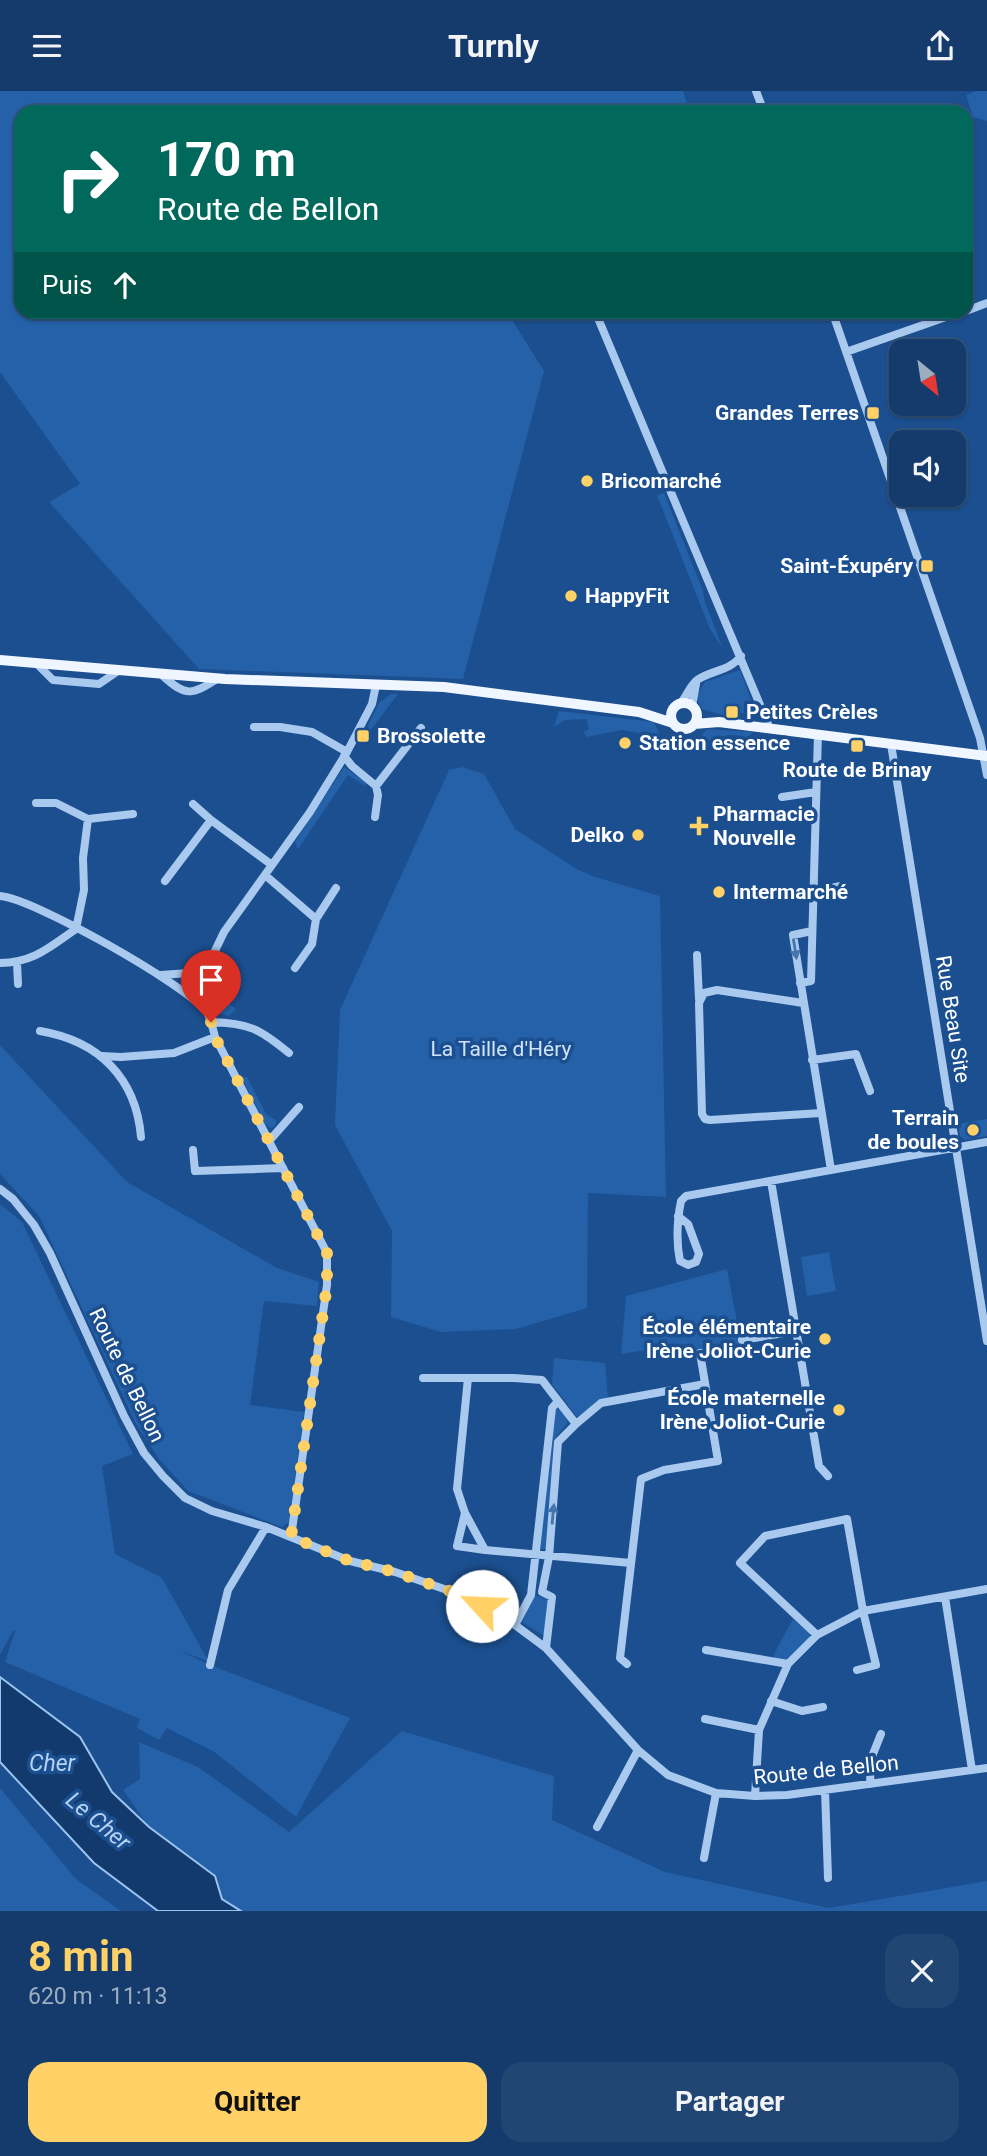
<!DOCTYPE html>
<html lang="fr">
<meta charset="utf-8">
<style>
body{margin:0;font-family:Roboto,sans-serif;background:#214673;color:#f1f3f6;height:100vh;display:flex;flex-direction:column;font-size:26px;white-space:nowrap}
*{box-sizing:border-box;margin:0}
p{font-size:23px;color:#9dadc1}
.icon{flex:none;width:38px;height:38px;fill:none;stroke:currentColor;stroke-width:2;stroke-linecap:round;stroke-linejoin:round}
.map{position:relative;height:1820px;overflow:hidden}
.details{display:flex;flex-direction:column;background:#143b6b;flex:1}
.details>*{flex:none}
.top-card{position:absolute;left:14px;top:14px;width:959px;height:214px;border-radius:21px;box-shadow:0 2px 5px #0004,0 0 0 2px #33557e;background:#00695c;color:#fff;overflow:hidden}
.needle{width:46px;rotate:150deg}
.tools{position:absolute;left:889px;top:248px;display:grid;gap:14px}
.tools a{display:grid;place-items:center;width:77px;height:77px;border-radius:14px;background:#143b6b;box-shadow:0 2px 5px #0004,0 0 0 2px #33557e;font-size:35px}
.pin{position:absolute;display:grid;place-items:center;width:60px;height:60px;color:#fff;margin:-72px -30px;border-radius:50% 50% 50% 0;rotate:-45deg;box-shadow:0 0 7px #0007}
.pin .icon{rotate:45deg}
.me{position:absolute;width:77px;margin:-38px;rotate:295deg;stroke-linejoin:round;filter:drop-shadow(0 0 5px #0008)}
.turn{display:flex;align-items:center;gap:24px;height:147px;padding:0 28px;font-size:32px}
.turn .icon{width:91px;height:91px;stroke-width:2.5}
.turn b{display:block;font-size:49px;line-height:60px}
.then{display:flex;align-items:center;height:66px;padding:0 28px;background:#0003;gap:14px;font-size:26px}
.round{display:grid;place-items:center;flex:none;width:74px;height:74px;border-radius:21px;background:#214673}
.summary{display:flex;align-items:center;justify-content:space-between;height:119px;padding:0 28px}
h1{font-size:42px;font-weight:700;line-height:52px;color:#ffd166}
.button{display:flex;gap:14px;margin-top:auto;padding:14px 28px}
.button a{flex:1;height:80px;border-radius:21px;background:#ffd166;color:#111;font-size:28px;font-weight:700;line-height:80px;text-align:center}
.button a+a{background:#214673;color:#f1f3f6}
header{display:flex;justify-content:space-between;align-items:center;height:91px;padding:0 28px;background:#143b6b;font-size:32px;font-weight:700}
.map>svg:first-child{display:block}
</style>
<header><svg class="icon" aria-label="menu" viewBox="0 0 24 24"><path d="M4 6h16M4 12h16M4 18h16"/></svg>Turnly<svg class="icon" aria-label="share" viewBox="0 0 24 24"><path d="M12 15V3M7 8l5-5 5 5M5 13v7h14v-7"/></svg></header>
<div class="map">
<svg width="987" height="1820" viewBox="0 0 987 1820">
<rect width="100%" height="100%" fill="#1b4f8f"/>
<!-- green -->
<path fill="#2461a8" d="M 0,0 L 683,0 L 690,21 L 21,21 L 21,220 L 507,221 L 544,280 L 463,588 L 199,578 L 49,411 L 80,393 L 0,281 Z
M 976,0 L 987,0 L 987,30 L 973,26 L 966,4 Z
M 664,402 L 703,500 L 705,511 L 723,558 L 710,538 L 657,404 Z
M 740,579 L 757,624 L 731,621 L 723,624 L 702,618 L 696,606 L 705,591 Z
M 391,603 L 398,603 L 370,640 L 368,634 L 379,612 Z
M 559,620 L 654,631 L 661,646 L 670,651 C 663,658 658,660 649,657 L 639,642 L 622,639 L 586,646 L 584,641 L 589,638 L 586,628 L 565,629 L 554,636 Z
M 707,638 L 753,641 L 743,652 L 737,644 C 724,643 708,649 697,656 L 690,654 L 689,651 L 700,646 Z
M 344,676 L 367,691 L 365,695 L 348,684 L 298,758 L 295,751 Z
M 462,676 L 484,683 L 515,738 L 575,777 L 592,785 L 660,805 L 666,1106 L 588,1102 L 587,1217 L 516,1238 L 441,1241 L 391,1226 L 392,1140 L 335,1034 L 340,919 L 449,679 Z
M 205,875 L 203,896 L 191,901 L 182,896 L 181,890 Z
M 213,891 L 227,905 L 225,909 L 236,918 L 229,925 L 215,921 Z
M 0,954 L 127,1091 L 277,1177 L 319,1191 L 317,1215 L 264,1210 L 250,1314 L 304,1321 L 289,1431 L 282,1436 L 188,1400 L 159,1368 L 136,1333 L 39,1125 L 0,1083 Z
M 247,986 L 266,1023 L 277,1030 L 274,1036 L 271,1037 L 265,1033 L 242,987 Z
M 987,1028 L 987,1045 L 965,1049 L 960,1045 L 958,1033 Z
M 0,1113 L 22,1131 L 133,1363 L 102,1375 L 115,1463 L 162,1487 L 209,1571 L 177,1558 L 210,1574 L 350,1627 L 296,1726 L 213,1660 L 167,1637 L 159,1649 L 137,1637 L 140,1628 L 5,1571 L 15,1540 L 13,1540 L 0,1564 Z
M 829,1161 L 836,1200 L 807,1205 L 801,1166 Z
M 727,1178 L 741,1252 L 696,1260 L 696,1267 L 688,1270 L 685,1253 L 621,1263 L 626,1205 Z
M 554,1267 L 605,1272 L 608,1307 L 600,1309 L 577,1326 L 552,1293 Z
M 555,1318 L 559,1318 L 568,1328 L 567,1333 L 556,1346 L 546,1458 L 540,1458 Z
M 535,1504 L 548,1509 L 546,1542 L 543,1544 L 522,1531 Z
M 793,1528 L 809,1542 L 810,1546 L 788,1569 L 774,1567 L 774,1563 Z
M 402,1640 L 554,1685 L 552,1729 L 665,1781 L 829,1817 L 987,1790 L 987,1820 L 241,1820 L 222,1808 L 215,1785 L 149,1736 L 123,1699 L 140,1688 L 139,1651 L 198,1676 L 289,1741 Z
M 0,1697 L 76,1788 L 121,1820 L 0,1820 Z"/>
<!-- water -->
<path fill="#123a6d" stroke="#9cc4f0" stroke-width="2" d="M 0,1586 L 80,1646 L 112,1701 L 149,1736 L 215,1785 L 222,1808 L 241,1820 L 158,1820 L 94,1772 L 0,1671 Z"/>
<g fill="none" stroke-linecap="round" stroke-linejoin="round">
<!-- minor -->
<path stroke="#a9c9ee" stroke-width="8" d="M 756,0 L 764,21
M 595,220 L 768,633 L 768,637
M 832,220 L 980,647 L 987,684
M 966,220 L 987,212
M 846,261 L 963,220
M 37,573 L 53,589 L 99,593 L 118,580
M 163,585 C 186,606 192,604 217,588
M 681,612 C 687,604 690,595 697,589 C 712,579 730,580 741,565
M 692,615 L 696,593
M 254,636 L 280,636 L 312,641 L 347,661
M 891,653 L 987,1250
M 344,665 L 352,675 L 376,695
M 782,706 L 816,701
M 36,712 L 56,712 L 88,728 L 133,723
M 193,713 L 211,729 L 272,774
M 375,726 L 378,704 L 376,695 L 421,637
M 265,784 L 316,828
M 165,790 L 211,729
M 813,800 L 841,795
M 0,805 C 33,807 184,893 206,920 C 211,927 213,938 215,946 L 327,1162 L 327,1194 L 291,1446
M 812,840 L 793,844 L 831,1079
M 697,864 L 699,908
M 0,872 C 33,872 50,856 76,838 L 84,799 L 83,767 L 88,728
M 17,872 L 18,893
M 295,877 L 312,853 L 316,828 L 336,797
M 161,884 L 189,882 L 212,866
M 800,892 L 811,890 L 818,643
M 803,912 L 717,899 L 704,902 L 699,912 L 702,1023 L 705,1028 L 710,1029 L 821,1022
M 206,920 L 212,866 L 224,841 L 310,721 L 347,661 L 372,613 L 376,594
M 211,931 C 249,932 260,938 289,962
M 40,940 C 99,950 136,987 141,1046
M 102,965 L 121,966 L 174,962 L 215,946
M 812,969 L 856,963 L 870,1000
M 269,1050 L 299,1016
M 193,1059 L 195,1080 L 283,1077
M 771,1090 L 819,1375 L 828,1385
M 0,1098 L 13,1108 L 34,1134 L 50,1162 L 124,1325 L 144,1362 L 163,1385 L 185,1407 L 212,1420 L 266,1436 L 350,1470 L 395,1481 L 450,1500 L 483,1515 L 515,1534 L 546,1557 L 638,1659 L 668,1684 L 716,1702 L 755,1705 L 787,1704 L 987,1677
M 678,1125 L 688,1133 L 699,1163 L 696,1171 L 688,1174 L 680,1170 C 676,1150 677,1130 681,1110 L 686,1105 L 987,1051
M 742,1249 L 796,1240
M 423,1287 L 514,1287 L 542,1289 L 576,1333
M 468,1287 L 457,1398 L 465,1422 L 457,1455 L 485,1459
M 465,1422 L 485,1459 L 631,1472
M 945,1506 L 972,1679
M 515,1534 L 531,1504 L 552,1317 L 558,1310
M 817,1544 L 740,1472 L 765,1445 L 847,1428 L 863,1520 L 876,1574 L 857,1579
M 546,1557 L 552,1506 L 542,1501 L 549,1466 L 558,1351 L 576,1333 L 601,1312 L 705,1293
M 706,1559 L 788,1573
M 627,1573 L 620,1567 L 641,1388 L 664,1379 L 718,1370 L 700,1262
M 210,1574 L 228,1499 L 266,1436
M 771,1610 L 802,1620 L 823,1616
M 705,1628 L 759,1639
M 870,1693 L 871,1668 L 881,1643
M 825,1699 L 828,1787
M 755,1705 L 759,1639 L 788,1573 L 817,1544 L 863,1520 L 987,1498
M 597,1736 L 638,1659
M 704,1767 L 716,1702"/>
<!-- major -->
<path stroke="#f0f6ff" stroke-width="10" d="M 0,569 L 225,588 L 444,596 L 639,621 L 673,632
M671 625a13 13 0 1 1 26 0a13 13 0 1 1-26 0Z
M 694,633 L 719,631 L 987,665"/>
</g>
<!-- one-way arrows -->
<defs><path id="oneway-solid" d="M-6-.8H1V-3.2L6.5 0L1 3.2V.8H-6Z" transform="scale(1.75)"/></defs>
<g fill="#4674ac">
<use href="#oneway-solid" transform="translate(795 858) rotate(81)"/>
<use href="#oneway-solid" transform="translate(553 1423) rotate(-85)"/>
</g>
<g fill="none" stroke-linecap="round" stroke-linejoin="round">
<!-- route -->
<path stroke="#ffd166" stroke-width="12" stroke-dasharray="0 21.6" d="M 211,931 L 215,946 L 327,1162 L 327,1194 L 291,1446 L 350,1470 L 395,1481 L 450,1500 L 482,1515"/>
</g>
<!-- markers -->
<g fill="#ffd166" stroke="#1b4f8f" stroke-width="2.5">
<rect x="866" y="315" width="14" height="14" rx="3.5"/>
<circle cx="587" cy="390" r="7"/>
<rect x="920" y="468" width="14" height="14" rx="3.5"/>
<circle cx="571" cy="505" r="7"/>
<rect x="725" y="614" width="14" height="14" rx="3.5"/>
<rect x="356" y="638" width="14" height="14" rx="3.5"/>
<circle cx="625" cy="652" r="7"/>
<rect x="850" y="648" width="14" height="14" rx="3.5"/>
<path d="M695.5 724.5h7v7h7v7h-7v7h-7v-7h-7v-7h7z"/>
<circle cx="638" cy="744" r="7"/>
<circle cx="719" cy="801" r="7"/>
<circle cx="973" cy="1039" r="7"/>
<circle cx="825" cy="1248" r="7"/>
<circle cx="839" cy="1319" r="7"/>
</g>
<g text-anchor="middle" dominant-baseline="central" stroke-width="7" stroke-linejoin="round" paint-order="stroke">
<!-- poi labels -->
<g font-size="21" font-weight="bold" fill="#fff" stroke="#1b4f8f" text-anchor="start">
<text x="859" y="322" text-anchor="end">Grandes Terres</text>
<text x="601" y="390">Bricomarché</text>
<text x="913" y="475" text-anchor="end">Saint-Éxupéry</text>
<text x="585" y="505">HappyFit</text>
<text x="746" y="621">Petites Crèles</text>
<text x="377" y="645">Brossolette</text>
<text x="639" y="652">Station essence</text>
<text x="857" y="679" text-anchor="middle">Route de Brinay</text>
<text x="713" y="723">Pharmacie<tspan x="713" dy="24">Nouvelle</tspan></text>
<text x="624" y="744" text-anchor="end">Delko</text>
<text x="733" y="801">Intermarché</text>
<text x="959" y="1027" text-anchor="end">Terrain<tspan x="959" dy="24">de boules</tspan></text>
<text x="811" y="1236" text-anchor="end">École élémentaire<tspan x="811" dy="24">Irène Joliot-Curie</tspan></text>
<text x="825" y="1307" text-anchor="end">École maternelle<tspan x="825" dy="24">Irène Joliot-Curie</tspan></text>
</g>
<!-- street labels -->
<g font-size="21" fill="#fff" stroke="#1b4f8f">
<text transform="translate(953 928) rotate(81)">Rue Beau Site</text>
<text transform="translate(127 1284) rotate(64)">Route de Bellon</text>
<text transform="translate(826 1679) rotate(-6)">Route de Bellon</text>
</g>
<!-- park labels -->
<g font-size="21" fill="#cfe3fa" stroke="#1b4f8f">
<text x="501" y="958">La Taille d'Héry</text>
</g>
<!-- water labels -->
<g font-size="23" font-style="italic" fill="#b5d3f5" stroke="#1b4f8f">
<text x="52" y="1672">Cher</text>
<text transform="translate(98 1730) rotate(40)">Le Cher</text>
</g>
</g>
</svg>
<div class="tools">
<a><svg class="needle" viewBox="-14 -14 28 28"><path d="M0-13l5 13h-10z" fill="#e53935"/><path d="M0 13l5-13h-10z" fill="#9dadc1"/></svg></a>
<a><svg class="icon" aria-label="sound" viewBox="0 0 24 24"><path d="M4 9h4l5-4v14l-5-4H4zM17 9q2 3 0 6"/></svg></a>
</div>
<div class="pin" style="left:211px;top:931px;background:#d93025"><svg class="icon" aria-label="arrive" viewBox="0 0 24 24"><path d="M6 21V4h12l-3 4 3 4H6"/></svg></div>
<svg class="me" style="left:482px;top:1515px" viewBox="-20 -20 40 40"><circle r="19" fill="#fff"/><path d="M0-13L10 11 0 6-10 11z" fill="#ffd166"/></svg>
<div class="top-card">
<div class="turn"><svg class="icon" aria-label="right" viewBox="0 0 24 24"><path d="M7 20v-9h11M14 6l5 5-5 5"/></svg><div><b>170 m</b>Route de Bellon</div></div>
<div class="then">Puis<svg class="icon" aria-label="ahead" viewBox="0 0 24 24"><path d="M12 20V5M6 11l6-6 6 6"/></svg></div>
</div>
</div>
<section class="details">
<div class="summary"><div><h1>8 min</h1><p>620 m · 11:13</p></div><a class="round"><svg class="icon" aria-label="close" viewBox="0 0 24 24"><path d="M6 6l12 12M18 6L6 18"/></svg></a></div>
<div class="button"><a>Quitter</a><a>Partager</a></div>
</section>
